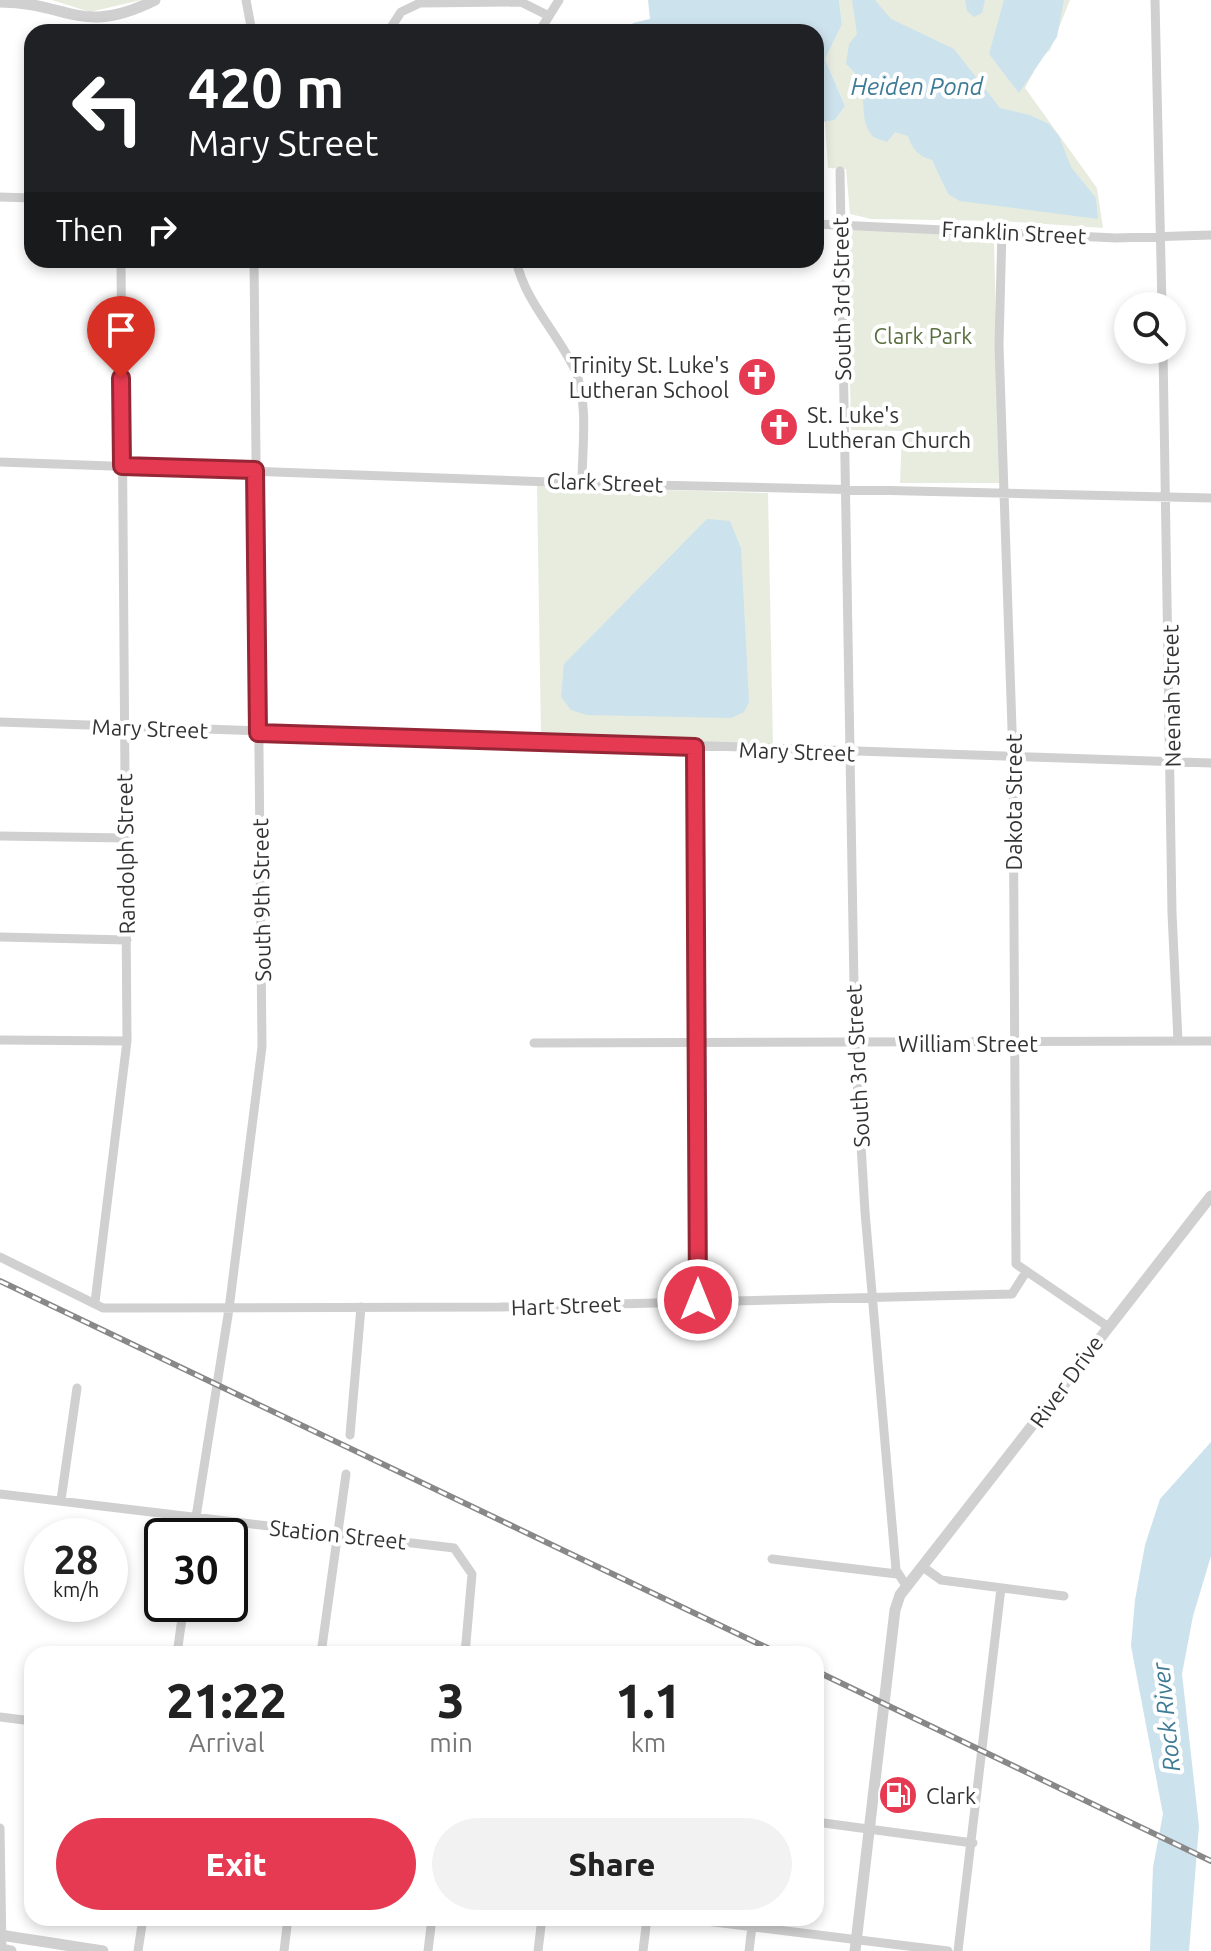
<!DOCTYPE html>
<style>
body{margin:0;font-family:Ubuntu,sans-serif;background:#f2f2f2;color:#222;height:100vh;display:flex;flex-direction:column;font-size:30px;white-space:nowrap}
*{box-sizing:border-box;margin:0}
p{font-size:26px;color:#767676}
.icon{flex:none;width:44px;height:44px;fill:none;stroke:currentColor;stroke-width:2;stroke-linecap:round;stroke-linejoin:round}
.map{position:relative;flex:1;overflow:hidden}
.drawer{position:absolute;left:24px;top:1646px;width:800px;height:280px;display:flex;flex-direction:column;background:#fff;border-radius:24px;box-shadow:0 4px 12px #0003}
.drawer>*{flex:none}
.banner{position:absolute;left:24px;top:24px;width:800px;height:244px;border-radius:24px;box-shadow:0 4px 12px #0003;background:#202124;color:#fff;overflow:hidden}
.tools{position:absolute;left:1114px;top:292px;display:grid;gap:16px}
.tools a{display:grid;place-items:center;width:72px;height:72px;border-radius:50%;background:#fff;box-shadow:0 4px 12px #0003;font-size:40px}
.speed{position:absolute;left:24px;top:1518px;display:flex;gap:16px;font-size:40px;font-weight:700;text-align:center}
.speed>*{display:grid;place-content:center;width:104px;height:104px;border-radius:50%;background:#fff;box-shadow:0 4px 12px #0003;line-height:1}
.speed small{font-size:20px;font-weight:400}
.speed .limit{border:4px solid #111;border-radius:12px;background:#fff;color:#111}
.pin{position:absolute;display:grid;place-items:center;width:68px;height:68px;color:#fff;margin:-82px -34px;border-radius:50% 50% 50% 0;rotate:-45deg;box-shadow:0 0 8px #0007}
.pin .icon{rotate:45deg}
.me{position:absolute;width:88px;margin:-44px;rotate:0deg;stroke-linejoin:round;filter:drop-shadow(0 0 6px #0008)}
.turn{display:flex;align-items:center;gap:28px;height:168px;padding:0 32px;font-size:36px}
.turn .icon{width:104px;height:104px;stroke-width:2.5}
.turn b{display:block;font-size:56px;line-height:68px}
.then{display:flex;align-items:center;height:76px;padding:0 32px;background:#0003;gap:16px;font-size:30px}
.eta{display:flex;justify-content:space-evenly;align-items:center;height:136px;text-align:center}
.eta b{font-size:48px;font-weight:800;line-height:56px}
.action{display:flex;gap:16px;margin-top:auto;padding:16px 32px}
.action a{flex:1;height:92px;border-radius:48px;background:#e53a52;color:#fff;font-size:32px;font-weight:800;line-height:92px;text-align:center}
.action a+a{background:#f2f2f2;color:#222}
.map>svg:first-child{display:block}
</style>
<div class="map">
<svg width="1211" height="1951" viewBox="0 0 1211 1951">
<rect width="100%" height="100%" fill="#fff"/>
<!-- green -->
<path fill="#e7ecdf" d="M 52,0 L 141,0 L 90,12 Z
M 839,0 L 1070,0 L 1050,50 L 1041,58 L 1025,88 L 1097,188 L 1103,228 L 1001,221 L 871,219 L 850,214 L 846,169 L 828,168 L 825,122 L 835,120 L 845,106 L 825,59 L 842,23 Z
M 853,230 L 985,233 L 994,241 L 1000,483 L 900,483 L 902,431 L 851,430 L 847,235 Z
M 537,486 L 768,493 L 773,745 L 541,737 Z"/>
<!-- water -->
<path fill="#cce2ec" d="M 648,0 L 839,0 L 842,24 L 825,59 L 845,106 L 835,120 L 825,122 L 816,114 L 816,32 L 629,32 L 633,23 L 650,19 Z
M 852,0 L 875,0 L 891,19 L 954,49 L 1000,108 L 1030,115 L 1049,124 L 1059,136 L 1071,167 L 1096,198 L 1098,219 L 960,201 L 948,194 L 932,160 C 918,156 912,149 908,136 L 895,132 L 887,142 L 873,137 C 853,111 876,89 846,64 L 849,44 L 857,34 Z
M 965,0 L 985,0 L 982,13 L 974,17 L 967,11 Z
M 1004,0 L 1064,0 L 1057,37 L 1019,93 L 989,54 Z
M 707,519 L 730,521 L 741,548 L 749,702 L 744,712 L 731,718 L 587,715 L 571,710 L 561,697 L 564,664 Z
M 1211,1442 L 1211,1556 L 1193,1616 L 1182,1674 L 1199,1826 L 1189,1951 L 1150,1951 L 1153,1867 L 1163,1814 L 1131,1646 L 1135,1600 L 1145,1545 L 1160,1499 Z"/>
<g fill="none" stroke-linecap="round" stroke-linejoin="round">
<!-- minor -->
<path stroke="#d0d0d0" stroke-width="9" d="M 246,0 L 252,32
M 1155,0 L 1162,306
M 388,32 L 401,12 L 420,3 L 521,2 L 549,16
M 539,32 L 559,0
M 840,171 L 855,1044 L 865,1212 L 896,1570 L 907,1587
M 0,197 L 32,198
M 816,224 L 1116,238 L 1211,235
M 1002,230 L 999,345 L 1013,758 L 1016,1264 L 1107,1326
M 516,260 C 525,302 557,332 575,370 C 589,403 582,448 582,483
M 1163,350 L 1172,913 L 1178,1041
M 0,462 L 608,484 L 1211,498
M 0,722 L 1211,763
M 695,747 L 698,1300
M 0,836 L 125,838
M 0,937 L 127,940
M 0,1040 L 127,1041
M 534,1043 L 1211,1041
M 0,1257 L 103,1308 L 114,1308 L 500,1307 L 1012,1294 L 1026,1272
M 95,1302 L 127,1041 L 121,260
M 350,1435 L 361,1307
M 0,1494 L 454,1548 L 472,1574 L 465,1654
M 61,1500 L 77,1388
M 193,1536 L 229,1309 L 262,1047 L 254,260
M 772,1559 L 897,1574
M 923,1567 L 941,1580 L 1064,1596
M 177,1654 L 184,1604
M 321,1654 L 346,1474
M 0,1717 L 32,1721
M 816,1822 L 973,1843
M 0,1828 L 2,1951
M 682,1918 L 948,1951
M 138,1951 L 143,1918
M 284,1951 L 288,1918
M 428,1951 L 432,1918
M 538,1951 L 542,1918
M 643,1951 L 647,1918
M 749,1951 L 753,1918
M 958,1951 L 1001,1588"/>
<!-- tertiary -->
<path stroke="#d0d0d0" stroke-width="11" d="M 0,2 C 68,2 81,37 155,0
M 0,1935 L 103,1951
M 0,1949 L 11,1951
M 855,1951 L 895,1610 L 900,1595 L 1211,1196"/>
<defs>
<path id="rail" d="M 0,1281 L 780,1654
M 816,1671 L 1211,1861"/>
</defs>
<!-- rail casing -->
<use href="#rail" stroke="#888" stroke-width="6"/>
<!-- rail -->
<use href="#rail" stroke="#fff" stroke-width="3" stroke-dasharray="9" stroke-linecap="butt"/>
</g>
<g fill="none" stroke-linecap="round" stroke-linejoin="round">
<defs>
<path id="route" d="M 121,378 L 122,466 L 255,470 L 258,733 L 695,747 L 698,1300"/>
</defs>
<!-- route casing -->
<use href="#route" stroke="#952635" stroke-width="20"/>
<!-- route -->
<use href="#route" stroke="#e53a52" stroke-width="14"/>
</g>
<!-- icons -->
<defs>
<symbol id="church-disc" viewBox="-11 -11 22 22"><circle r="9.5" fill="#e53a52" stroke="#fff"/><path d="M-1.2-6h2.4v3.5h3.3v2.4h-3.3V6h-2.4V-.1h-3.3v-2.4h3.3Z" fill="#fff"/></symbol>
<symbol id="fuel-disc" viewBox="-11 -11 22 22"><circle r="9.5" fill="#e53a52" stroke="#fff"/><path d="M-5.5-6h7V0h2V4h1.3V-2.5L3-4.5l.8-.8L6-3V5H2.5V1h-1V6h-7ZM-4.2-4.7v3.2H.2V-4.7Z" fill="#fff"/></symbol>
</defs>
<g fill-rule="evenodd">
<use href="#church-disc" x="735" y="355" width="44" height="44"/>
<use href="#church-disc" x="757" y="405" width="44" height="44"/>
<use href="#fuel-disc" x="876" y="1773" width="44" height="44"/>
</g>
<g text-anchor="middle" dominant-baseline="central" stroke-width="8" stroke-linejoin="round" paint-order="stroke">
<!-- street labels -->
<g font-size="22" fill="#333" stroke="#fff">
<text transform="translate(1014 232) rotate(3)">Franklin Street</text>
<text transform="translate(841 299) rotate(-91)">South 3rd Street</text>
<text transform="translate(605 482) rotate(2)">Clark Street</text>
<text transform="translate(1171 696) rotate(-91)">Neenah Street</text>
<text transform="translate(150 728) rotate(2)">Mary Street</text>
<text transform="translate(797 751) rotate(2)">Mary Street</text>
<text transform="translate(1013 802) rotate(-90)">Dakota Street</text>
<text transform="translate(125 854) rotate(-91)">Randolph Street</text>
<text transform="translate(261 900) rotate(-91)">South 9th Street</text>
<text x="968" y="1043">William Street</text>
<text transform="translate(857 1066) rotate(-93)">South 3rd Street</text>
<text transform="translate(566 1305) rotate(-2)">Hart Street</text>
<text transform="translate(1066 1381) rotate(-54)">River Drive</text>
<text transform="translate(338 1534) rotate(6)">Station Street</text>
</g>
<!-- park labels -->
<g font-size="22" fill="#596f3f" stroke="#fff">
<text x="923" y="335">Clark Park</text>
</g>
<!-- poi labels -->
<g font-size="22" fill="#333" stroke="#fff" text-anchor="start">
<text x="729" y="364" text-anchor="end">Trinity St. Luke's<tspan x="729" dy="25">Lutheran School</tspan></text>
<text x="807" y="414">St. Luke's<tspan x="807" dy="25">Lutheran Church</tspan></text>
<text x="926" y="1795">Clark</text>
</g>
<!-- water labels -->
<g font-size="24" font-style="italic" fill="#3f7b96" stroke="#fff">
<text x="917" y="86">Heiden Pond</text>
<text transform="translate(1166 1717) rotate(-96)">Rock River</text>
</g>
</g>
</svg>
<div class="tools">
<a><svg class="icon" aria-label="search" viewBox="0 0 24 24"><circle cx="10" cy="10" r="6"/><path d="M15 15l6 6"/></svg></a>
</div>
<div class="speed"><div>28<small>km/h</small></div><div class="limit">30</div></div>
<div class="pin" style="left:121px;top:378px;background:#d93025"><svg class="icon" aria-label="arrive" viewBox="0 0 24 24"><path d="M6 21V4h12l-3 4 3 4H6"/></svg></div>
<svg class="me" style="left:698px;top:1300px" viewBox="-20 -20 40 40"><circle r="17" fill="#e53a52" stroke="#fff" stroke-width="3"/><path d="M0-11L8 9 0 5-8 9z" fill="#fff"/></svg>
<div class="banner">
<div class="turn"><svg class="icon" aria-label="left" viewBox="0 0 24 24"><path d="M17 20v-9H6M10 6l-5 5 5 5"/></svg><div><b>420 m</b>Mary Street</div></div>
<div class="then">Then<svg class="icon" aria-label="right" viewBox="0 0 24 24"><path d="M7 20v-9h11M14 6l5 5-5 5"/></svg></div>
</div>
<section class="drawer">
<div class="eta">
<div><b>21:22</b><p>Arrival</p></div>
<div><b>3</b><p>min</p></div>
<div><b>1.1</b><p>km</p></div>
</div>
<div class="action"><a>Exit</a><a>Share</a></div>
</section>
</div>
